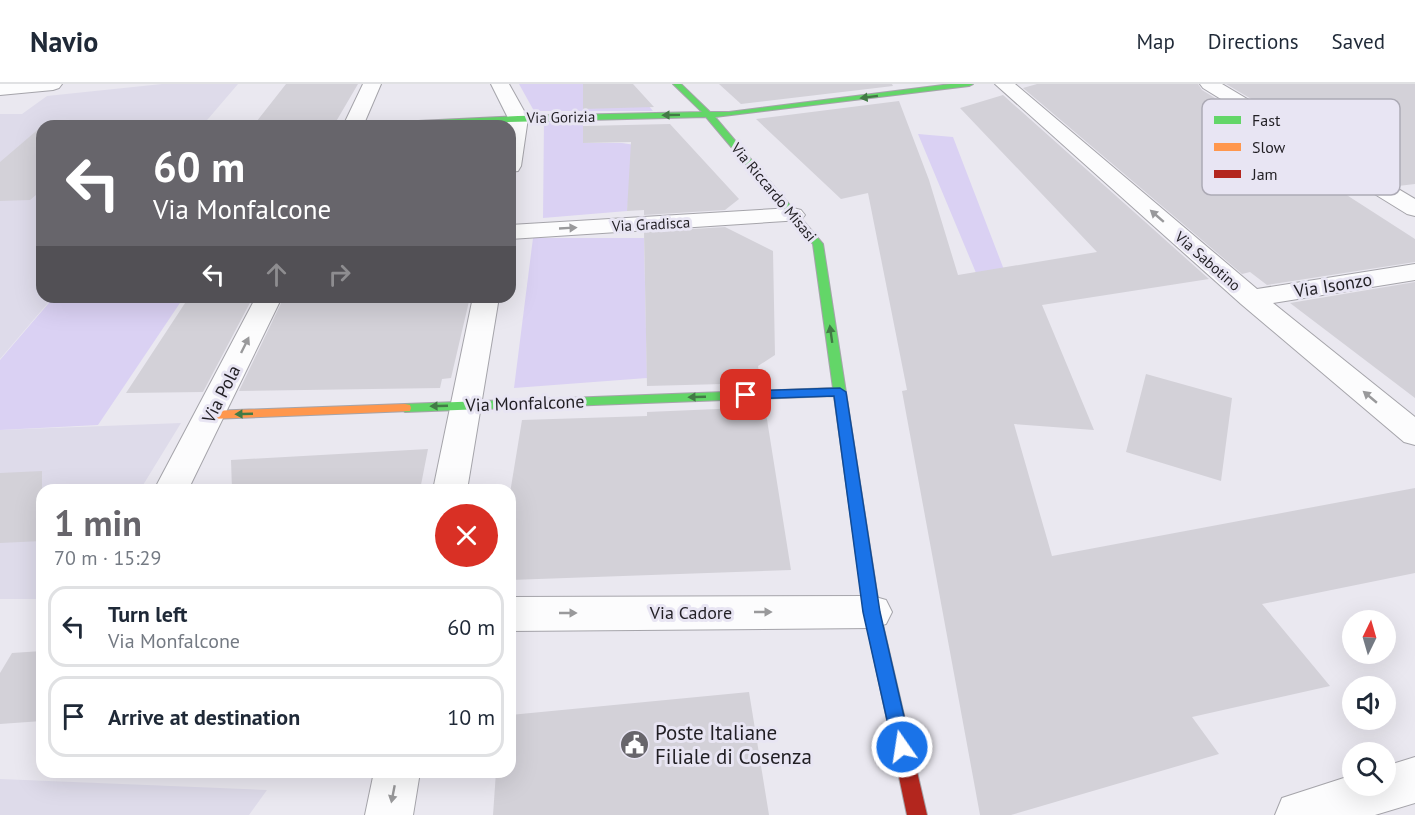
<!DOCTYPE html>
<meta charset="utf-8">
<style>
body{margin:0;font-family:"PT Sans",sans-serif;background:#f6f6f7;color:#1f2937;height:100vh;display:flex;flex-direction:column;font-size:22px;white-space:nowrap}
*{box-sizing:border-box;margin:0}
p{font-size:20px;color:#747a83}
.icon{flex:none;width:33px;height:33px;fill:none;stroke:currentColor;stroke-width:2;stroke-linecap:round;stroke-linejoin:round}
.map{position:relative;flex:1;overflow:hidden}
.panel{position:absolute;left:36px;top:400px;width:480px;height:294px;display:flex;flex-direction:column;background:#fff;border-radius:18px;box-shadow:0 6px 24px #0002}
.panel>*{flex:none}
.guide{position:absolute;left:36px;top:36px;width:480px;height:183px;border-radius:18px;box-shadow:0 6px 24px #0002;background:#67656b;color:#fff;overflow:hidden}
.needle{width:39px;rotate:5deg}
.controls{position:absolute;left:1342px;top:526px;display:grid;gap:12px}
.controls a{display:grid;place-items:center;width:54px;height:54px;border-radius:50%;background:#fff;box-shadow:0 6px 24px #0002;font-size:30px}
.pin{position:absolute;display:grid;place-items:center;width:51px;height:51px;color:#fff;margin:-26px;border-radius:12px;box-shadow:0 3px 9px #0006}
.me{position:absolute;width:66px;margin:-33px;rotate:347deg;stroke-linejoin:round;filter:drop-shadow(0 0 4px #0008)}
.turn{display:flex;align-items:center;gap:21px;height:126px;padding:0 18px;font-size:27px}
.turn .icon{width:78px;height:78px;stroke-width:2.5}
.turn b{display:block;font-size:42px;line-height:51px}
.lanes{display:flex;align-items:center;height:57px;padding:0 18px;background:#0003;justify-content:center;gap:30px;direction:ltr}
.lanes .off{opacity:.35}
.round{display:grid;place-items:center;flex:none;width:63px;height:63px;border-radius:32px;background:#f6f6f7}
.head{display:flex;align-items:center;justify-content:space-between;height:102px;padding:0 18px}
h1{font-size:36px;font-weight:600;line-height:45px;color:#67656b}
ul{padding:0;list-style:none}
li{display:flex;align-items:center;gap:18px;height:81px;margin:0 12px 9px;padding:0 6px;border:3px solid #e0e1e3;border-radius:18px}
li div{flex:1}
li b{display:block;font-size:22px}
li em{font-style:normal}
header{display:flex;align-items:center;gap:36px;box-sizing:border-box;height:84px;padding:0 30px;background:#fff;border-bottom:2px solid #e0e1e3}
header strong{font-size:28px}
nav{display:flex;gap:33px;margin-inline-start:auto;font-size:21px}
.map>svg:first-child{display:block}
</style>
<header>
<strong>Navio</strong>
<nav><a>Map</a><a>Directions</a><a>Saved</a></nav>
</header>
<div class="map">
<svg width="1415" height="731" viewBox="0 0 1415 731">
<rect width="100%" height="100%" fill="#eae8f0"/>
<!-- built -->
<path fill="#dedbea" d="M 162,0 L 238,0 L 202,42 L 42,42 L 42,213 L 53,213 L 0,275 L 0,30 L 22,30 L 47,12 Z
M 181,339 L 140,406 L 42,406 L 42,515 L 0,515 L 0,346 Z
M 0,695 L 267,706 L 249,731 L 0,731 Z"/>
<!-- green -->
<path fill="#dad1f3" d="M 519,0 L 631,0 L 653,27 L 534,27 Z
M 544,36 L 583,38 L 583,59 L 622,59 L 635,61 L 627,127 L 543,134 Z
M 918,50 L 953,53 L 1021,230 L 994,232 Z
M 533,154 L 644,154 L 647,294 L 514,304 Z
M 54,213 L 184,213 L 98,341 L 0,346 L 0,276 Z"/>
<!-- building -->
<path fill="#d3d1d8" d="M 286,0 L 358,0 L 334,41 L 253,42 Z
M 583,0 L 633,0 L 654,23 L 583,25 Z
M 719,0 L 892,0 L 893,2 L 741,20 Z
M 1037,0 L 1198,0 L 1202,6 L 1363,105 L 1342,108 L 1415,155 L 1415,178 L 1267,201 L 1250,188 L 1242,190 L 1023,4 Z
M 1226,0 L 1415,0 L 1415,100 L 1398,102 Z
M 1003,11 L 1209,195 L 1042,221 L 1094,346 L 1014,340 L 1052,472 L 1415,404 L 1415,489 L 1262,520 L 1330,602 L 1192,633 L 1219,670 L 1011,731 L 980,731 L 902,307 L 907,306 L 868,109 L 841,115 L 756,35 L 899,17 L 929,96 L 958,191 L 1097,168 L 960,24 Z
M 670,40 L 739,115 L 725,126 L 644,131 L 644,126 L 627,127 L 631,58 L 583,59 L 583,42 Z
M 42,42 L 42,106 L 30,116 L 0,117 L 0,78 Z
M 725,143 L 773,167 L 775,271 L 758,282 L 761,299 L 647,302 L 644,148 Z
M 1415,198 L 1415,314 L 1290,219 Z
M 189,213 L 253,213 L 203,308 L 126,309 Z
M 284,213 L 470,213 L 451,294 L 442,295 L 440,304 L 239,307 Z
M 1146,290 L 1232,314 L 1221,397 L 1126,368 Z
M 765,323 L 791,486 L 510,496 L 510,409 L 522,336 L 647,332 L 647,328 Z
M 428,365 L 420,406 L 232,406 L 231,376 Z
M 42,387 L 42,457 L 0,459 L 0,389 Z
M 42,567 L 42,637 L 0,640 L 0,589 L 12,569 Z
M 749,608 L 769,731 L 493,731 L 496,688 L 510,688 L 510,631 Z"/>
<g fill="none" stroke-linecap="round" stroke-linejoin="round">
<defs>
<path id="street" d="M 0,0 L 62,0 L 59,4 L 53,6 L 0,11 Z
M 363,0 L 381,0 L 363,42 L 343,42 Z
M 491,0 L 509,0 L 528,34 L 521,82 L 518,87 L 510,88 L 510,42 L 507,42 L 508,34 Z
M 995,0 L 1015,0 L 1257,205 L 1415,180 L 1415,196 L 1273,219 L 1415,333 L 1415,361 L 1404,358 L 1241,220 Z
M 1200,0 L 1222,0 L 1415,115 L 1415,132 L 1407,130 L 1203,4 Z
M 793,124 L 801,126 L 805,131 L 801,136 L 510,155 L 510,141 Z
M 256,213 L 282,213 L 188,406 L 154,406 Z
M 473,213 L 499,213 L 467,406 L 433,406 Z
M 872,512 L 886,516 L 892,528 L 886,540 L 872,544 L 510,547 L 510,513 Z
M 1415,673 L 1415,719 L 1375,731 L 1275,731 L 1282,714 L 1353,691 L 1353,702 L 1386,702 L 1386,682 Z
M 374,688 L 420,688 L 413,731 L 365,731 Z"/>
<path id="fast" d="M 673,0 L 681,0 L 710,28 L 729,28 L 951,0 L 973,0 L 969,2 L 715,33 L 823,160 L 880,528 L 904,631 L 901,637 L 895,639 L 889,637 L 886,631 L 864,528 L 834,312 L 405,328 L 399,324 L 405,320 L 833,304 L 813,160 L 706,33 L 353,42 L 357,40 L 518,32 L 702,28 Z"/>
<path id="slow" d="M 405,320 L 410,321 L 411,324 L 410,327 L 210,335 L 204,331 L 210,327 Z"/>
<path id="jam" d="M 895,623 L 901,625 L 904,631 L 927,731 L 907,731 L 886,631 L 889,625 Z"/>
</defs>
<!-- street casing -->
<use href="#street" stroke="#a5a4aa" stroke-width="2"/>
<!-- fast casing -->
<use href="#fast" stroke="#a5a4aa" stroke-width="2"/>
<!-- slow casing -->
<use href="#slow" stroke="#a5a4aa" stroke-width="2"/>
<!-- jam casing -->
<use href="#jam" stroke="#a5a4aa" stroke-width="2"/>
<!-- street -->
<use href="#street" fill="#fcfcfd" fill-rule="evenodd"/>
<!-- fast -->
<use href="#fast" fill="#63d668" fill-rule="evenodd"/>
<!-- slow -->
<use href="#slow" fill="#ff974d" fill-rule="evenodd"/>
<!-- jam -->
<use href="#jam" fill="#b3261e" fill-rule="evenodd"/>
</g>
<!-- one-way arrows -->
<defs><path id="oneway-solid" d="M-6-.8H1V-3.2L6.5 0L1 3.2V.8H-6Z" transform="scale(1.5)"/></defs>
<g fill="#427a46">
<use href="#oneway-solid" transform="translate(869 13) rotate(173)"/>
<use href="#oneway-solid" transform="translate(671 31) rotate(179)"/>
<use href="#oneway-solid" transform="translate(831 250) rotate(-98)"/>
<use href="#oneway-solid" transform="translate(697 313) rotate(178)"/>
<use href="#oneway-solid" transform="translate(439 322) rotate(178)"/>
<use href="#oneway-solid" transform="translate(244 330) rotate(178)"/>
</g>
<g fill="#99999b">
<use href="#oneway-solid" transform="translate(1157 132) rotate(-139)"/>
<use href="#oneway-solid" transform="translate(568 144) rotate(-3)"/>
<use href="#oneway-solid" transform="translate(245 261) rotate(-64)"/>
<use href="#oneway-solid" transform="translate(1370 313) rotate(-140)"/>
<use href="#oneway-solid" transform="translate(763 528)"/>
<use href="#oneway-solid" transform="translate(568 529)"/>
<use href="#oneway-solid" transform="translate(393 710) rotate(101)"/>
</g>
<!-- route -->
<path fill="#1a73e8" stroke="#114b97" stroke-width="1.5" d="M 840,304 L 846,308 L 880,528 L 911,663 L 909,669 L 902,672 L 896,669 L 893,663 L 863,528 L 834,312 L 746,315 L 740,311 L 746,307 Z"/>
<!-- icons -->
<defs>
<symbol id="civic-disc" viewBox="-11 -11 22 22"><circle r="9.5" fill="#67656b" stroke="#e8e5f3"/><path d="M-.6-6.5H3V-4.5H.6V-3L4-1V1h2V6H-6V1h2V-1L-.6-3ZM-1.2 2.5V6h2.4V2.5Z" fill="#fff"/></symbol>
</defs>
<g fill-rule="evenodd">
<use href="#civic-disc" x="618" y="644" width="33" height="33"/>
</g>
<g text-anchor="middle" dominant-baseline="central" stroke-width="6" stroke-linejoin="round" paint-order="stroke">
<!-- far-street labels -->
<g font-size="15" fill="#211f24" stroke="#e8e5f3">
<text transform="translate(561 33) rotate(-1)">Via Gorizia</text>
<text transform="translate(774 108) rotate(50)">Via Riccardo Misasi</text>
<text transform="translate(651 140) rotate(-3)">Via Gradisca</text>
<text transform="translate(1208 177) rotate(41)">Via Sabotino</text>
</g>
<!-- street labels -->
<g font-size="18" fill="#211f24" stroke="#e8e5f3">
<text transform="translate(1333 201) rotate(-9)">Via Isonzo</text>
<text transform="translate(221 310) rotate(-63)">Via Pola</text>
<text transform="translate(525 319) rotate(-2)">Via Monfalcone</text>
<text x="691" y="528">Via Cadore</text>
</g>
<!-- near-poi labels -->
<g font-size="21" fill="#211f24" stroke="#e8e5f3" text-anchor="start">
<text x="655" y="648">Poste Italiane<tspan x="655" dy="24">Filiale di Cosenza</tspan></text>
</g>
</g>
<!-- legend -->
<rect x="1202" y="15" width="198" height="96" rx="9" fill="#e8e5f3" stroke="#acaab5" stroke-width="1.5"/>
<rect x="1214" y="32" width="27" height="8" fill="#63d668"/>
<rect x="1214" y="59" width="27" height="8" fill="#ff974d"/>
<rect x="1214" y="86" width="27" height="8" fill="#b3261e"/>
<g font-size="16" fill="#211f24">
<text x="1252" y="42">Fast</text>
<text x="1252" y="69">Slow</text>
<text x="1252" y="96">Jam</text>
</g>
</svg>
<div class="controls">
<a><svg class="needle" viewBox="-14 -14 28 28"><path d="M0-13l5 13h-10z" fill="#e53935"/><path d="M0 13l5-13h-10z" fill="#747a83"/></svg></a>
<a><svg class="icon" aria-label="sound" viewBox="0 0 24 24"><path d="M4 9h4l5-4v14l-5-4H4zM17 9q2 3 0 6"/></svg></a>
<a><svg class="icon" aria-label="search" viewBox="0 0 24 24"><circle cx="10" cy="10" r="6"/><path d="M15 15l6 6"/></svg></a>
</div>
<div class="pin" style="left:746px;top:311px;background:#d93025"><svg class="icon" aria-label="arrive" viewBox="0 0 24 24"><path d="M6 21V4h12l-3 4 3 4H6"/></svg></div>
<svg class="me" style="left:902px;top:663px" viewBox="-20 -20 40 40"><circle r="17" fill="#1a73e8" stroke="#fff" stroke-width="3"/><path d="M0-11L8 9 0 5-8 9z" fill="#fff"/></svg>
<div class="guide">
<div class="turn"><svg class="icon" aria-label="left" viewBox="0 0 24 24"><path d="M17 20v-9H6M10 6l-5 5 5 5"/></svg><div><b>60 m</b>Via Monfalcone</div></div>
<div class="lanes"><svg class="icon" aria-label="left" viewBox="0 0 24 24"><path d="M17 20v-9H6M10 6l-5 5 5 5"/></svg><svg class="icon off" aria-label="ahead" viewBox="0 0 24 24"><path d="M12 20V5M6 11l6-6 6 6"/></svg><svg class="icon off" aria-label="right" viewBox="0 0 24 24"><path d="M7 20v-9h11M14 6l5 5-5 5"/></svg></div>
</div>
<section class="panel">
<div class="head"><div><h1>1 min</h1><p>70 m · 15:29</p></div><a class="round" style="background:#d93025;color:#fff"><svg class="icon" aria-label="close" viewBox="0 0 24 24"><path d="M6 6l12 12M18 6L6 18"/></svg></a></div>
<ul>
<li><svg class="icon" aria-label="left" viewBox="0 0 24 24"><path d="M17 20v-9H6M10 6l-5 5 5 5"/></svg><div><b>Turn left</b><p>Via Monfalcone</p></div><em>60 m</em></li>
<li><svg class="icon" aria-label="arrive" viewBox="0 0 24 24"><path d="M6 21V4h12l-3 4 3 4H6"/></svg><div><b>Arrive at destination</b></div><em>10 m</em></li>
</ul>
</section>
</div>
